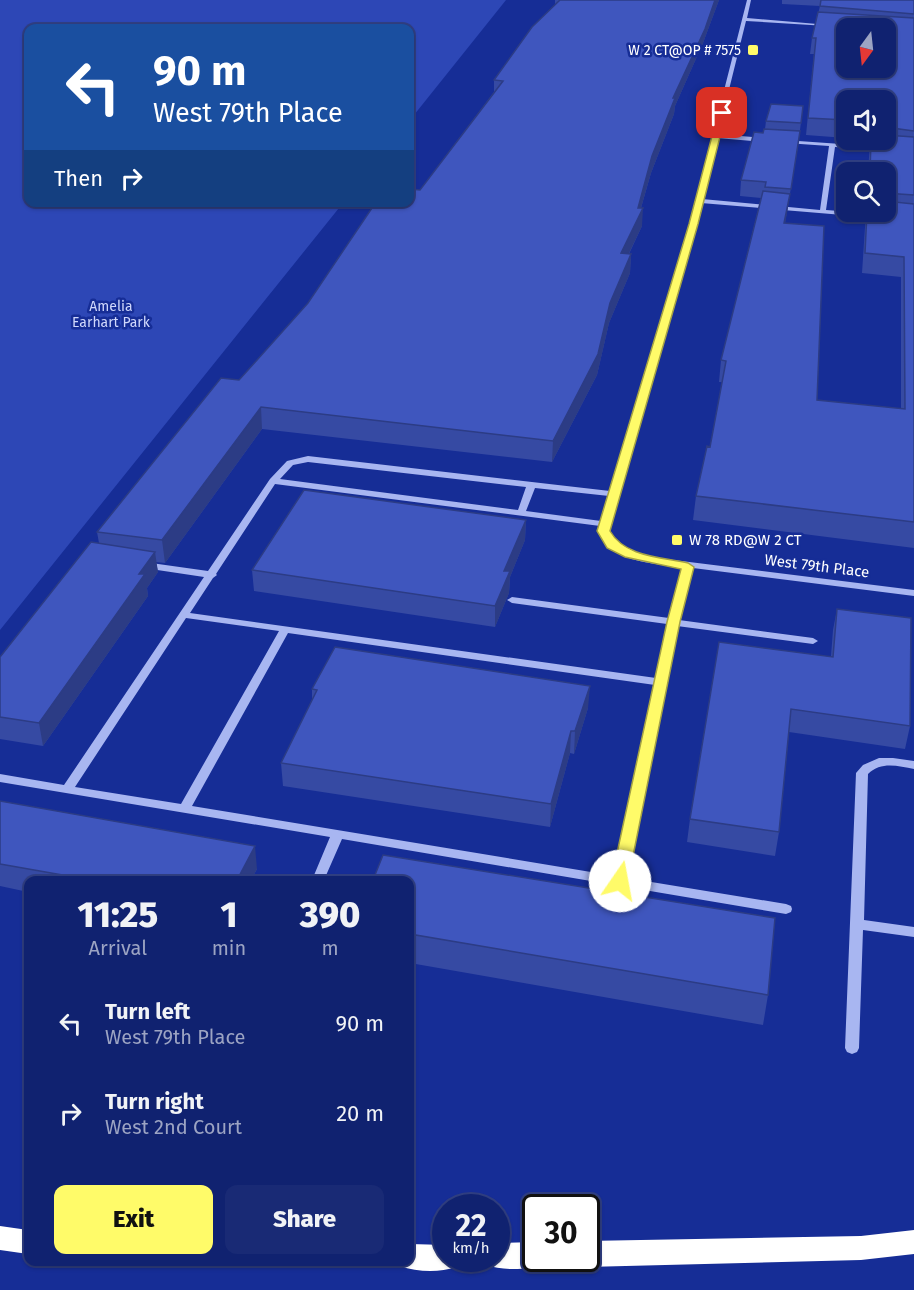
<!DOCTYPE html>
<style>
body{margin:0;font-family:"Fira Sans",sans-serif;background:#192a75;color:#f1f3f6;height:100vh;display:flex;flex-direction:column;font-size:22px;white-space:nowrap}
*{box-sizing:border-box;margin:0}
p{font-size:20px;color:#9ca4c3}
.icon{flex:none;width:33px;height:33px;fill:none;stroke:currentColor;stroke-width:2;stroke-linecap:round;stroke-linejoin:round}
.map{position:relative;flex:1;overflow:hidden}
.sheet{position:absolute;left:24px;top:876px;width:390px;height:390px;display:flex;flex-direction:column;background:#102270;border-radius:12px;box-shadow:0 2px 4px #0004,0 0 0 2px #303f83}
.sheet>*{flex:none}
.top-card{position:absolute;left:24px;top:24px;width:390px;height:183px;border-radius:12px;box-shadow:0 2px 4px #0004,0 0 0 2px #303f83;background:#1a4fa0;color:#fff;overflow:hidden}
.needle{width:39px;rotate:195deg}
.controls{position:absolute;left:836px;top:18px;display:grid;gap:12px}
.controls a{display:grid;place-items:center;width:60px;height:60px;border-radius:12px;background:#102270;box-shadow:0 2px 4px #0004,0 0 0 2px #303f83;font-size:30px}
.speed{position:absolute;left:432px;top:1194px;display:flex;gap:12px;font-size:30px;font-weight:700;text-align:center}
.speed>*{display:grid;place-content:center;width:78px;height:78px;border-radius:50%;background:#102270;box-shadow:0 2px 4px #0004,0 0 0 2px #303f83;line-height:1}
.speed small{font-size:15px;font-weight:400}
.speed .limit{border:3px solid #111;border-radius:9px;background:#fff;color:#111}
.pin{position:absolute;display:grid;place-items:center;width:51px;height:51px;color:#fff;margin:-26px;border-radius:12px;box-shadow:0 3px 9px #0006}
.me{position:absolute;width:66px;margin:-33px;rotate:12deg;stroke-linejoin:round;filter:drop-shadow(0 0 4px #0008)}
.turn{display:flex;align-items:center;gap:21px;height:126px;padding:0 30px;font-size:27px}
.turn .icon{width:78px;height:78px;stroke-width:2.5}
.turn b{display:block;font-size:42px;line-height:51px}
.then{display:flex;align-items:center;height:57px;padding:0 30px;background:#0003;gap:12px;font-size:22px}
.eta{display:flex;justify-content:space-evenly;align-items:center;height:102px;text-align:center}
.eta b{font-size:36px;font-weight:800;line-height:42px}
.cta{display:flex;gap:12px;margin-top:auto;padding:12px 30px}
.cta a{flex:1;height:69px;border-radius:12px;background:#fffb69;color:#111;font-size:24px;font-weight:800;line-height:69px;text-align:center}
.cta a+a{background:#192a75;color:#f1f3f6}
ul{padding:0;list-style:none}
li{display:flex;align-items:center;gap:18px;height:90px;padding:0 30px}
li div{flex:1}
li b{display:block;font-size:22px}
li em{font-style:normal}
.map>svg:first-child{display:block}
</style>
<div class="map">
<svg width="914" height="1290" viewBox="0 0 914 1290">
<rect width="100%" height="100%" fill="#162d96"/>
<!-- green -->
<path fill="#2d47b6" d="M 0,0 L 506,0 L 410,120 L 410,28 L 28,28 L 28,202 L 343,203 L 0,630 Z"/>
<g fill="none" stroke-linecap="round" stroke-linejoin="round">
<!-- minor -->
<path fill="#a8b6f1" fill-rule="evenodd" d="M 747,0 L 751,0 L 747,18 L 829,25 L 827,26 L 746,21 L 718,134 L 764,138 L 767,140 L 764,142 L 717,138 L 702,199 L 820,210 L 829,146 L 786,143 L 783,141 L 784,140 L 884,147 L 887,149 L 886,150 L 835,147 L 826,210 L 879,214 L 882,216 L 879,218 L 701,203 L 610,524 C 610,548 629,552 649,557 L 914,590 L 914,596 L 693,568 L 679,620 L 813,638 L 818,641 L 813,644 L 677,626 L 627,878 L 786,904 L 791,906 L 792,909 L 791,912 L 786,914 L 342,839 L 324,880 L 312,880 L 330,837 L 0,782 L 0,774 L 64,785 L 204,577 L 144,568 L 139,565 L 144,562 L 208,571 L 270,479 L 287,461 L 308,456 L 610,491 L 690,224 ZM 308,462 L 526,487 L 518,510 L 280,479 L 293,465 ZM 275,484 L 600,526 C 600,562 657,564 683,567 L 669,618 L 512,597 L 507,600 L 512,603 L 667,624 L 656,678 L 190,613 L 213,578 L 217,575 L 216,574 ZM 535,488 L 609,496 L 601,521 L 526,511 ZM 186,618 L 279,631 L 181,804 L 75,787 ZM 288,633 L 655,685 L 615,876 L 192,806 Z
M 879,758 L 893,758 L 914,761 L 914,769 C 898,766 881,761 868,774 L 864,920 L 914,927 L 914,937 L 863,930 L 859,1048 L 857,1052 L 852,1054 L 847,1052 L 845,1048 L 856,773 L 863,765 Z"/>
<!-- highway -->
<path fill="#fff" fill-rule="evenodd" d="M 0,1226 L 28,1230 L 28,1254 L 0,1250 Z
M 914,1230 L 914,1254 L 861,1260 L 586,1267 L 576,1263 L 574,1258 L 586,1258 L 586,1241 L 861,1236 Z
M 536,1242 L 536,1258 L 548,1258 L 546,1264 C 529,1270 503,1271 486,1265 L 483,1258 L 496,1258 L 496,1243 Z
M 410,1244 L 446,1245 L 446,1258 L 460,1258 L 456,1267 C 439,1273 417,1272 400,1266 L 398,1262 L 410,1262 Z"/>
</g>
<!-- wall -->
<path fill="#364aa3" d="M 555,0 L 719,0 L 703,43 L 675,106 L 674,114 L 651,173 L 641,208 L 642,226 L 629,254 L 631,254 L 630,273 L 609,323 L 597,375 L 552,462 L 262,429 L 165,563 L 156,562 L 158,572 L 147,588 L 148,596 L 43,746 L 0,739 L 0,657 L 99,543 L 97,532 L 239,380 L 420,190 L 494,92 L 494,80 L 555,5 Z
M 782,0 L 914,0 L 914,548 L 693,520 L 696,496 L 710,447 L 722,382 L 719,382 L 721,360 L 761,198 L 740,196 L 741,180 L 765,129 L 766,121 L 803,106 L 798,146 L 785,223 L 817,400 L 901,409 L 901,277 L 862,273 L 866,212 L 885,212 L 885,172 L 868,172 L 870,143 L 869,143 L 870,140 L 868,140 L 885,140 L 885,100 L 846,100 L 846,138 L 806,135 L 814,54 L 810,54 L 812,38 L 820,6 L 782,4 Z
M 526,520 L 525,540 L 510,577 L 509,593 L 495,627 L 254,591 L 252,570 Z
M 837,609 L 910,726 L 905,749 L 789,732 L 779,832 L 775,856 L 687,842 L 690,819 L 831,656 L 833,630 Z
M 312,689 L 588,708 L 574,754 L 570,753 L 550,827 L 283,786 L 281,763 L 312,700 Z
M 0,801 L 257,869 L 251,880 L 28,880 L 28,892 L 0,886 Z
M 410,880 L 768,995 L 763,1025 L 410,963 Z"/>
<!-- shaded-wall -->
<path fill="#2c3c85" d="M 715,0 L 719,0 L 703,43 L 675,106 L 674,114 L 651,173 L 638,218 L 643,208 L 642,226 L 620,272 L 621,253 L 638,208 L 652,156 L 673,98 Z
M 790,194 L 787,213 L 782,242 L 784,223 Z
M 631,254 L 630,273 L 609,323 L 597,375 L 552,462 L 553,441 L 610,303 Z
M 261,407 L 262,429 L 165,563 L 162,540 Z
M 526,520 L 525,540 L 510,577 L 509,593 L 495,627 L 495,606 L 504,571 Z
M 155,552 L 158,572 L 147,588 L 148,596 L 43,746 L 39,723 L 139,574 Z
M 590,686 L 588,708 L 574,754 L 575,731 Z
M 571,731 L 570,753 L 550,827 L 551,804 Z
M 255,846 L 257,869 L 251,880 L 237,880 Z"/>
<!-- building -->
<path fill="#3f56be" stroke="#2c3c85" stroke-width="1.5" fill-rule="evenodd" d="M 560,0 L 715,0 L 705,29 L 673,98 L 675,98 L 652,156 L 638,208 L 643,208 L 621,253 L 631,254 L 610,303 L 598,354 L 553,441 L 261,407 L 162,540 L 97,532 L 221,378 L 239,380 L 308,303 L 376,202 L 410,202 L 410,189 L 420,190 L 503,81 L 494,80 L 532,27 Z
M 821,0 L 914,0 L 914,14 L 820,6 Z
M 818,12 L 914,18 L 914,131 L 885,127 L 885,100 L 846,100 L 846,120 L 808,118 L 816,38 L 812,38 ZM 846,28 L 885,28 L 885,68 L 846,68 Z
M 771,104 L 803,106 L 801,123 L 766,121 Z
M 764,129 L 800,131 L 791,189 L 765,187 L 766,182 L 741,180 L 754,132 L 763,133 Z
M 885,135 L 914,137 L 914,195 L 885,193 L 885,172 L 870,172 L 871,140 L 885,140 Z
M 763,191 L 790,194 L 784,223 L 824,226 L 817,400 L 905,409 L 904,257 L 865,253 L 867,212 L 885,212 L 885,201 L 914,204 L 914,522 L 696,496 L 707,446 L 710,447 L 726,361 L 721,360 Z
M 304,490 L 526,520 L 504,571 L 510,571 L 495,606 L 252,570 Z
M 91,542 L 155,552 L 139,574 L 145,574 L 39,723 L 0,717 L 0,657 Z
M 837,609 L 911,618 L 910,726 L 791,709 L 779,832 L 690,819 L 719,642 L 833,657 Z
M 335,647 L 590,686 L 575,731 L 571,731 L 551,804 L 281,763 L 317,690 L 312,689 Z
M 0,801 L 255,846 L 237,880 L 91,880 L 0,864 Z
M 383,855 L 775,918 L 768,995 L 410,934 L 410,880 L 373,880 Z"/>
<!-- route -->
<path fill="#fffb69" stroke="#a6a344" stroke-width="1.5" d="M 722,111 L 726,113 L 698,224 L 610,531 C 625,557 661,557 688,563 L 694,567 L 680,622 L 628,881 L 620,887 L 611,881 L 667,622 L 681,569 L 625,557 L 607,548 L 597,531 L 689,224 L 718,113 Z"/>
<!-- markers -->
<g fill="#fffb69" stroke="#162d96" stroke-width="2">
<rect x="747" y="44" width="12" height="12" rx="3"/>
<rect x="671" y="534" width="12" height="12" rx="3"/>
</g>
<g text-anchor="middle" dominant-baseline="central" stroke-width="5" stroke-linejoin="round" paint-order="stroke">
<!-- far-poi labels -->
<g font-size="14" fill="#fff" stroke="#162d96" text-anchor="end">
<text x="741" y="50">W 2 CT@OP # 7575</text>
</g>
<!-- far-park labels -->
<g font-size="14" fill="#d0d8fc" stroke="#162d96">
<text x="111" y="306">Amelia<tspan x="111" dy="16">Earhart Park</tspan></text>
</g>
<!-- poi labels -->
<g font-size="15" fill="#fff" stroke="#162d96" text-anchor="start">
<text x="689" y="540">W 78 RD@W 2 CT</text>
</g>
<!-- street labels -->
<g font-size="15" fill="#fff" stroke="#162d96">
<text transform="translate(817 566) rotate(7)">West 79th Place</text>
</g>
</g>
</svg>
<div class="controls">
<a><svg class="needle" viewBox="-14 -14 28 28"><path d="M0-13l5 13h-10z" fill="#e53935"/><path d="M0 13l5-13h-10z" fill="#9ca4c3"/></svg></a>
<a><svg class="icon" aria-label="sound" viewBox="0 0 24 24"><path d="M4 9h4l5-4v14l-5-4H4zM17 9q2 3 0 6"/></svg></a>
<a><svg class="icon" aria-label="search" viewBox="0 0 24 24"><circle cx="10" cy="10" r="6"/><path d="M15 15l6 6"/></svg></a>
</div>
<div class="speed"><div>22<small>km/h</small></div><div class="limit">30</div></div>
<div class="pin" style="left:722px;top:113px;background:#d93025"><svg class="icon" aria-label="arrive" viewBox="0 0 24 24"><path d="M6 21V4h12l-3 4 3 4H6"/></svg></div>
<svg class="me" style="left:620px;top:881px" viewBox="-20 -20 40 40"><circle r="19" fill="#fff"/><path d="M0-13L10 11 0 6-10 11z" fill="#fffb69"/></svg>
<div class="top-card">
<div class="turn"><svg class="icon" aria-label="left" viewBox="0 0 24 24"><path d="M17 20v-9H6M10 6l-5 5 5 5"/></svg><div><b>90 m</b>West 79th Place</div></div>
<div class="then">Then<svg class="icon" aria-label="right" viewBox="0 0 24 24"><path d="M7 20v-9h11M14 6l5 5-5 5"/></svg></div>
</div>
<section class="sheet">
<div class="eta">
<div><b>11:25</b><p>Arrival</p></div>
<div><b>1</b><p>min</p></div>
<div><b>390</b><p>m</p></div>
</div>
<ul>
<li><svg class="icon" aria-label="left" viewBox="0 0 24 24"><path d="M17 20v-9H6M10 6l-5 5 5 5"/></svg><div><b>Turn left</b><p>West 79th Place</p></div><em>90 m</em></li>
<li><svg class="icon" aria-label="right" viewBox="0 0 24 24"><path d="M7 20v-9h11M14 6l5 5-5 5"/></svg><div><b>Turn right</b><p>West 2nd Court</p></div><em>20 m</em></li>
</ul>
<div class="cta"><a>Exit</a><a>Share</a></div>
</section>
</div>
